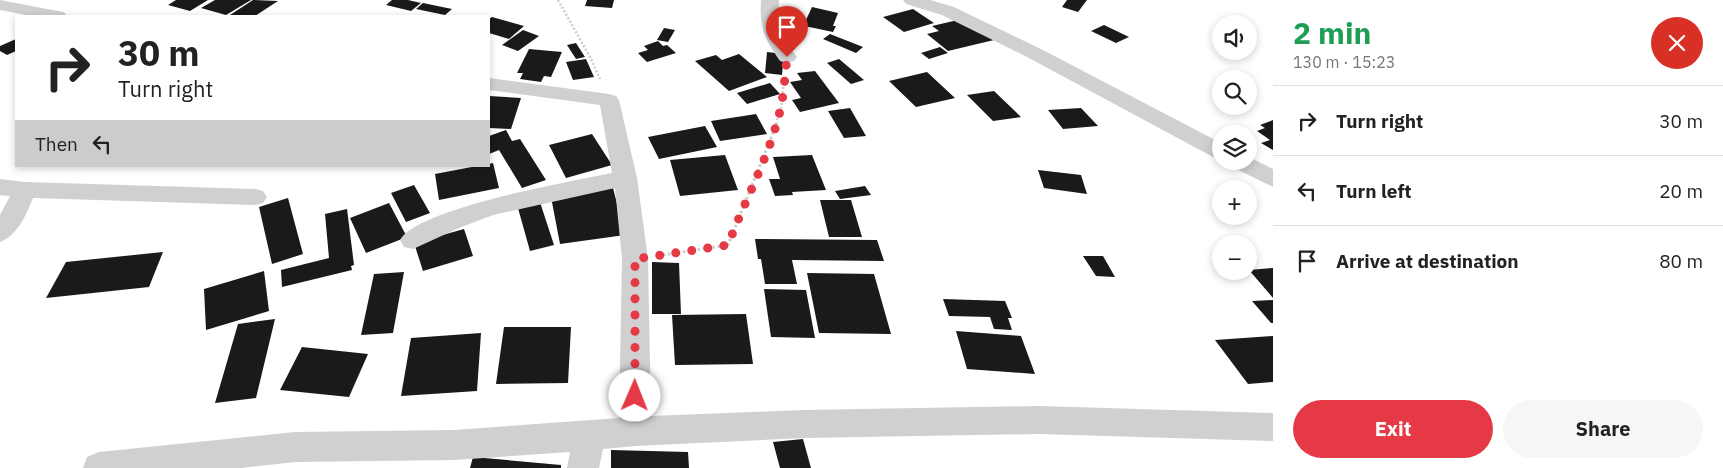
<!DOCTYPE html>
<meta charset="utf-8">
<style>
body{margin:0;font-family:"IBM Plex Sans",sans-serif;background:#f6f6f6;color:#222;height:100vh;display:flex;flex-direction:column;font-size:19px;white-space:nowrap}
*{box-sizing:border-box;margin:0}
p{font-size:16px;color:#767676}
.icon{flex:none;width:28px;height:28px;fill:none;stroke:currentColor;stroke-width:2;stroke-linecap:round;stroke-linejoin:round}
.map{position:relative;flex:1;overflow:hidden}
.side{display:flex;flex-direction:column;background:#fff;width:450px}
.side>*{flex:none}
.banner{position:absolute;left:15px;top:15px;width:475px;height:152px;border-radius:0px;box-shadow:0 2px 8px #0003;background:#fff;color:#222;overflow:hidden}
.controls{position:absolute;left:1212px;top:15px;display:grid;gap:10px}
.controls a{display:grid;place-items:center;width:45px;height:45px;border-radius:50%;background:#fff;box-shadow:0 2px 8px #0003;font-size:25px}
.pin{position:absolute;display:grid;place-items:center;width:42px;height:42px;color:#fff;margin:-51px -21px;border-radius:50% 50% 50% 0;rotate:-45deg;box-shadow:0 0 5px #0007}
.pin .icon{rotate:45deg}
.me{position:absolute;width:55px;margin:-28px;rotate:1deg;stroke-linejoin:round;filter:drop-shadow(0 0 4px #0008)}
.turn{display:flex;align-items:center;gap:18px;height:105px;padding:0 20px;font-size:22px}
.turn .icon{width:65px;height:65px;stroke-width:2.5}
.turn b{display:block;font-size:35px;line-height:42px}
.then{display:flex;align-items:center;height:48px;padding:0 20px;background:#0003;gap:10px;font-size:19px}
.round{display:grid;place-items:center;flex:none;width:52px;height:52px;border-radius:26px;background:#f6f6f6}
.summary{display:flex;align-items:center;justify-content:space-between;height:85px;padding:0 20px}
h1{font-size:30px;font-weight:700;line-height:38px;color:#1e9e55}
.button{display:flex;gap:10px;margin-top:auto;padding:10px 20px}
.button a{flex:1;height:58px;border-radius:30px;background:#e63946;color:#fff;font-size:20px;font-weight:700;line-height:58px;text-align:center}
.button a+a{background:#f6f6f6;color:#222}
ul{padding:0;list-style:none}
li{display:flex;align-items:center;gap:15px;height:70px;padding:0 20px;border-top:1px solid #e0e0e0}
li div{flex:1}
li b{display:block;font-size:19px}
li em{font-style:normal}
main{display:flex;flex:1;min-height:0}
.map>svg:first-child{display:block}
</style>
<main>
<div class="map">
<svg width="1273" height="468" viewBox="0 0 1273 468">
<rect width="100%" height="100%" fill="#fff"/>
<!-- building -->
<path fill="#1a1a1a" d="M 176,0 L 208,0 L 190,11 L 168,5 Z
M 215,0 L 251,0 L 226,15 L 201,8 Z
M 253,0 L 278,1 L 255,16 L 230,15 Z
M 392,0 L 408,0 L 421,3 L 411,11 L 386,5 Z
M 587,0 L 614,0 L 612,8 L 585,6 Z
M 1067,0 L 1087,0 L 1078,12 L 1062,7 Z
M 423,3 L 452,9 L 445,15 L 416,9 Z
M 812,7 L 838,13 L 833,26 L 836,26 L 833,32 L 795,24 L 798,18 L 806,20 Z
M 913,9 L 934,23 L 904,32 L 883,17 Z
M 492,17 L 524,26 L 509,39 L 489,33 L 489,19 Z
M 962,19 L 994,40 L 948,51 L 927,34 L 939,31 L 932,26 Z
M 1104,25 L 1129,37 L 1116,43 L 1091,31 Z
M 664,28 L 675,30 L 668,42 L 657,40 Z
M 523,30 L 539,36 L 518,51 L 502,45 Z
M 830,34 L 863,47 L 856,53 L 823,39 Z
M 16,39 L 16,51 L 7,55 L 0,51 L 0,46 Z
M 658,41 L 663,46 L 667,45 L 676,53 L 647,62 L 638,53 L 648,50 L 644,46 Z
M 576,43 L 585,57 L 576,59 L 567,45 Z
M 940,47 L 948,53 L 929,59 L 921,53 Z
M 529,49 L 562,52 L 551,77 L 544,76 L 541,82 L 520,79 L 523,73 L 517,73 Z
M 767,52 L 784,54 L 782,75 L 765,73 Z
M 739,54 L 767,77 L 729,91 L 695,61 L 716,55 L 722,60 Z
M 586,59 L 594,77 L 573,80 L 566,62 Z
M 839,59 L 864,80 L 851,84 L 827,63 Z
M 815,71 L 839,103 L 800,112 L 792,100 L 801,98 L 790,82 L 802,80 L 797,73 Z
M 927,72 L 955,98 L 916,107 L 889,81 Z
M 770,83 L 780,94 L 747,104 L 737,93 Z
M 994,91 L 1021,117 L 993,121 L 967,95 Z
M 489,96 L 521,98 L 511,129 L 489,128 Z
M 850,108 L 866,136 L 844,138 L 828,111 Z
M 1081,108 L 1098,126 L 1063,129 L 1048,110 Z
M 756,114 L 767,134 L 720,141 L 711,121 Z
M 1273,120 L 1273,150 L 1261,143 L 1270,140 L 1257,131 L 1265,128 L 1260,125 Z
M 705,126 L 717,147 L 659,159 L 648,137 Z
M 506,130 L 512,141 L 520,139 L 546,180 L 522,188 L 499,150 L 489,154 L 489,136 Z
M 592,134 L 612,165 L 566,178 L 549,145 Z
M 725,155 L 738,190 L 680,196 L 670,160 Z
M 812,155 L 826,190 L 792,192 L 793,195 L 775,196 L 769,179 L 780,179 L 773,157 Z
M 493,163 L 499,188 L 439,200 L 435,174 L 477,166 L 489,166 L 489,164 Z
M 1038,170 L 1081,175 L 1087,194 L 1044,188 Z
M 414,185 L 430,213 L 406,222 L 391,193 Z
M 865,186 L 871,195 L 840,199 L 835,191 Z
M 613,188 L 625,235 L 560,244 L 551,197 Z
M 538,196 L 554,245 L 530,251 L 516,201 Z
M 288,198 L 303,254 L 272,264 L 259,207 Z
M 820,200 L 851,200 L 862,237 L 829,237 Z
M 389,203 L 407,237 L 366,253 L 350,218 Z
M 347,209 L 354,265 L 351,266 L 352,270 L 282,287 L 281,270 L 329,258 L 325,214 Z
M 464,229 L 473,256 L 423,271 L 414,243 Z
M 755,239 L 877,240 L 884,261 L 792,260 L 797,284 L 765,284 L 761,259 L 758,259 Z
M 163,252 L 149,287 L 46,298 L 66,262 Z
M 1083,256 L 1103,256 L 1115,277 L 1096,276 Z
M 652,262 L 679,263 L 681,314 L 652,314 Z
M 1273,268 L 1273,298 L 1249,270 Z
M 264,271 L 269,311 L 206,330 L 204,289 Z
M 404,272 L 393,333 L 361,335 L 374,274 Z
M 807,273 L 874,274 L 891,334 L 819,333 Z
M 764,289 L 806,290 L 815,338 L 771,337 Z
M 943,299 L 1005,301 L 1012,318 L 1008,318 L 1012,330 L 994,329 L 990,317 L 949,316 Z
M 1273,300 L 1273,323 L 1271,323 L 1252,301 Z
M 746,314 L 753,364 L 675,365 L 672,315 Z
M 275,319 L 256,398 L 215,403 L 238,324 Z
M 504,327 L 571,327 L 568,383 L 496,384 Z
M 956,331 L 1021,336 L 1035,374 L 967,369 Z
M 481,333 L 477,391 L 401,396 L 411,338 Z
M 1273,336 L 1273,382 L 1248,384 L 1215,340 Z
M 302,347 L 368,354 L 349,397 L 280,390 Z
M 803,439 L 811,468 L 780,468 L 773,442 Z
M 611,450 L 688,452 L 689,468 L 611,468 Z
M 473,457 L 561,465 L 561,468 L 470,468 Z"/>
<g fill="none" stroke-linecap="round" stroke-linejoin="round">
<!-- path-far1 -->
<path stroke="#cdcdcd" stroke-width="2.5" stroke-dasharray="2 2" stroke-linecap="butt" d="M 558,0 L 591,59 L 600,79
M 776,124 L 781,108 L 784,78"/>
<!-- path -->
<path stroke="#cdcdcd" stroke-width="3" stroke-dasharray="2.5 2.5" stroke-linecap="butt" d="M 663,255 L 728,245 L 777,123"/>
<!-- street -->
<path fill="#d0d0d0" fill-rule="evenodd" d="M 0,0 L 58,11 L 64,12 L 67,16 L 32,16 L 0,10 Z
M 761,0 L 779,0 C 777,27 781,35 797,57 L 794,61 L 787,63 L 780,61 C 765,39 759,28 761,0 Z
M 903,0 L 930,0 L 954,7 L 1041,49 L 1221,143 L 1221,159 L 1213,157 L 1027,57 L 942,15 L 906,4 Z
M 489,78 L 609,94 L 616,96 L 619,100 L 637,178 L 648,259 L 651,416 L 804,410 L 1039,406 L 1273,413 L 1273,441 L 1039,434 L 804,438 L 635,446 L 603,449 L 599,468 L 567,468 L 570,452 L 454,460 L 295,462 L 241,468 L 83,468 L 87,457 L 99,452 L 295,432 L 454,430 L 619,418 L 622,259 L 615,188 L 493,215 L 459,228 L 413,249 L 404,247 L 400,240 C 418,208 573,181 612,173 L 600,105 L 489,90 Z
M 1249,157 L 1273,169 L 1273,187 L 1230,166 L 1227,161 L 1249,161 Z
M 0,179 L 25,182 L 255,189 L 263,191 L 267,197 L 263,203 L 255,205 L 33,198 C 27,214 16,237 0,242 L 0,215 L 10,196 L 0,195 Z"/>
</g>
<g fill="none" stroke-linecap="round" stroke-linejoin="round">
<!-- route -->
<path stroke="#e63946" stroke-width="9" stroke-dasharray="0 16.2" d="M 635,396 L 635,259 L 728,245 C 745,200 769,157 780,111 C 784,94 785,75 787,57"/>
</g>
</svg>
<div class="controls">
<a><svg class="icon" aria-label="sound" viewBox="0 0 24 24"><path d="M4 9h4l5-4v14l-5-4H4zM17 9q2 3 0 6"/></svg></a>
<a><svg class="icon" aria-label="search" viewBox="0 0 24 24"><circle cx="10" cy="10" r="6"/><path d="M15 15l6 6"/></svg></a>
<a><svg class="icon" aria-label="layers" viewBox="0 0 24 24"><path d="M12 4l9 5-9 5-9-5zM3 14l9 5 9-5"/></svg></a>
<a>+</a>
<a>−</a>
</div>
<div class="pin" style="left:787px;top:57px;background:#d93025"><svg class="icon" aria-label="arrive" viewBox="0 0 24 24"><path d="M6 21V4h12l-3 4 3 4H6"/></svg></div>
<svg class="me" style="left:635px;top:396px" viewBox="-20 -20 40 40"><circle r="19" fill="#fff"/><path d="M0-13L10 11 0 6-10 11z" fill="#e63946"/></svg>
<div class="banner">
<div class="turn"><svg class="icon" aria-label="right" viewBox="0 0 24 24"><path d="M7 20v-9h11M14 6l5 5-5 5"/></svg><div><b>30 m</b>Turn right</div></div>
<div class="then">Then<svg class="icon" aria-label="left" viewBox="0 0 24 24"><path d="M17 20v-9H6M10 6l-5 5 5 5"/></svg></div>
</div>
</div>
<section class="side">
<div class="summary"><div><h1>2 min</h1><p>130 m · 15:23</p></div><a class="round" style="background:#d93025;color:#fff"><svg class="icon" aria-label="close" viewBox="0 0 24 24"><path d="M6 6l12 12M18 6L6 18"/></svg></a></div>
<ul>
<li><svg class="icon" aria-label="right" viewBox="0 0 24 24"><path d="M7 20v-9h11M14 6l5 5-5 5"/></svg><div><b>Turn right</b></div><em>30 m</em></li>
<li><svg class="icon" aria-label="left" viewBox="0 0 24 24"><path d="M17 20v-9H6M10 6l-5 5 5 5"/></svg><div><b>Turn left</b></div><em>20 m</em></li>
<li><svg class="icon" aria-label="arrive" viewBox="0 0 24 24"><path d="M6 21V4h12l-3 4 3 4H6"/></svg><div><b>Arrive at destination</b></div><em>80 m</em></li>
</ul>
<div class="button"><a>Exit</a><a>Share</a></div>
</section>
</main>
